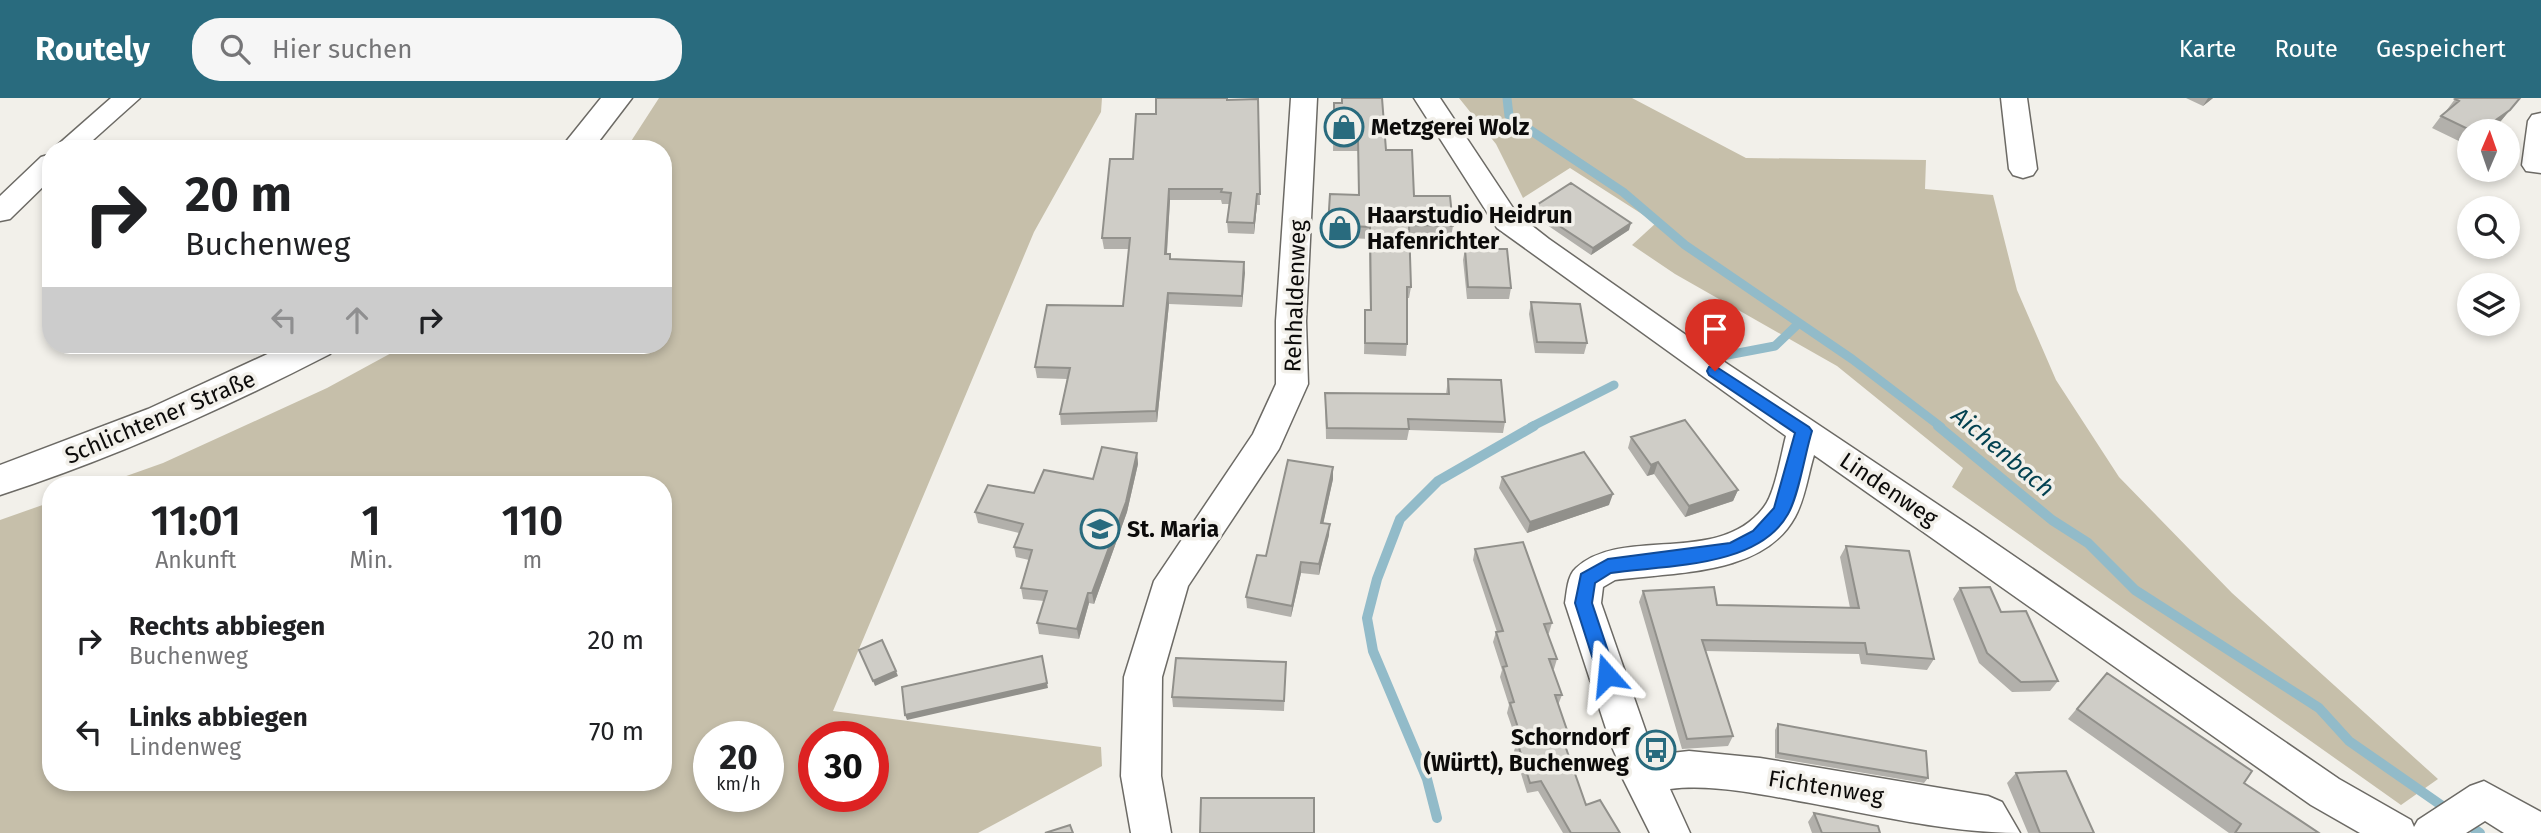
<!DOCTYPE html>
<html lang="de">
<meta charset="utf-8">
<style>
body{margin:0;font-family:"Fira Sans",sans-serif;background:#f6f6f6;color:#202124;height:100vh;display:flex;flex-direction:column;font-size:26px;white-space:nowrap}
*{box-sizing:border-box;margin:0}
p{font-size:23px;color:#757577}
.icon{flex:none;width:38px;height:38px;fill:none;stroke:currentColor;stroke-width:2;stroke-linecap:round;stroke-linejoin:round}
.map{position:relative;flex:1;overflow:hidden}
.side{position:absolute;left:42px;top:378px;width:630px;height:315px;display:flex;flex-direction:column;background:#fff;border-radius:28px;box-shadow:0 4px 10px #0003}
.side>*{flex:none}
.hud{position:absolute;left:42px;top:42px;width:630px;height:214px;border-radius:28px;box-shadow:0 4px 10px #0003;background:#fff;color:#202124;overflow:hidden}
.needle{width:46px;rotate:2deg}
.buttons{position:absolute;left:2457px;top:21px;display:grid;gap:14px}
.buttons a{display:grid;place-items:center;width:63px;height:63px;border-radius:50%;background:#fff;box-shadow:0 4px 10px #0003;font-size:35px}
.speed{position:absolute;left:693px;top:623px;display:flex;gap:14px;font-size:35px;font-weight:700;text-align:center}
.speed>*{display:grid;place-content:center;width:91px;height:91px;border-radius:50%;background:#fff;box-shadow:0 4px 10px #0003;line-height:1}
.speed small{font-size:18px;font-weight:400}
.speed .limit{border:10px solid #d22;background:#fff;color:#111}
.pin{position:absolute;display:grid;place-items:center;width:60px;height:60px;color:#fff;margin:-72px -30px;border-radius:50% 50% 50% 0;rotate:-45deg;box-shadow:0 0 7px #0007}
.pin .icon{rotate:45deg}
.me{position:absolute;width:77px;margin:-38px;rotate:342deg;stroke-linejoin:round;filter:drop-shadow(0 0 5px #0008)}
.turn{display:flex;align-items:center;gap:24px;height:147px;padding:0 28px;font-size:32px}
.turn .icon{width:91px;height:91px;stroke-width:2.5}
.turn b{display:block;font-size:49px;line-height:60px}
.lanes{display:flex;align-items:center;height:66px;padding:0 28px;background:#0003;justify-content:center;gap:35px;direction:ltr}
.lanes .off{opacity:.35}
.eta{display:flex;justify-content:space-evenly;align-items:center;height:119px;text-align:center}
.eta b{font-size:42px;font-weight:600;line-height:49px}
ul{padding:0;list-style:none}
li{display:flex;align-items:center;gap:21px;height:91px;padding:0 28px}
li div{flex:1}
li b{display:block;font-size:26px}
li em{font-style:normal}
header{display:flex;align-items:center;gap:42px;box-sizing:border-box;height:98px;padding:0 35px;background:#296b7e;color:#fff}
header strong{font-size:33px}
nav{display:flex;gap:38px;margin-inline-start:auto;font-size:24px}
.search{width:490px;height:63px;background:#f6f6f6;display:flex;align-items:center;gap:18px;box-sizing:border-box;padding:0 24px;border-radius:28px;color:#757577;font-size:26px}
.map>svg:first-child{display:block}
</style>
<header>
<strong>Routely</strong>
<div class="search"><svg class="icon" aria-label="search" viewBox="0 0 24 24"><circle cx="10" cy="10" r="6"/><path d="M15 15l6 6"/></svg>Hier suchen</div>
<nav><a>Karte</a><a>Route</a><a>Gespeichert</a></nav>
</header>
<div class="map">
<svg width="2541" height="735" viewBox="0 0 2541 735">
<rect width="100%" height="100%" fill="#f2f0ea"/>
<!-- green -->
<path fill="#c6bfaa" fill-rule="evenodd" d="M 659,0 L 1102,0 L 1101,14 L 1034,134 L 833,613 L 1101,649 L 1102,668 L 978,735 L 0,735 L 0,422 L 51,404 L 51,684 L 663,684 L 663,387 L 101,387 L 163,365 L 327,290 L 406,247 L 663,247 L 663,51 L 626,51 ZM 709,639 L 768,639 L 768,698 L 709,698 ZM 814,639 L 873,639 L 873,698 L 814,698 Z
M 1459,0 L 1632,0 L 1746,60 L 1926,62 L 1925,91 L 1993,97 L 2017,192 L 2056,282 L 2119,379 L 2232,495 L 2438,681 L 2401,707 L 1952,389 L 1963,370 L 1837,268 L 1675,176 L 1632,147 L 1656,125 L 1570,70 L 1523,100 L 1496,46 Z"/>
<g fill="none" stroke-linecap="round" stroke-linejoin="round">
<!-- stream-far1 -->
<path stroke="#92bbc9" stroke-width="9" d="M 1507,0 L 1509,18 L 1623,94 L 1685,147 L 1852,261 L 1941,329
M 1717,259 L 1775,248 L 1798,226
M 1531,329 L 1614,287"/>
<!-- stream -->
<path stroke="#92bbc9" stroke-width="10" d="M 1938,328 L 2052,422 L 2088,445 L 2135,492 L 2319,610 L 2349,643 L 2451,714
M 1437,720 L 1427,681 L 1373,553 L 1367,520 L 1377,481 L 1400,421 L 1438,383 L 1534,328
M 2463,723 L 2480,735"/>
<defs>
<path id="street" d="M 111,0 L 140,0 L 83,51 L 53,51 Z
M 1291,0 L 1317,0 L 1306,223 L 1308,286 L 1279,351 L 1188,488 L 1162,579 L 1161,678 L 1171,735 L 1131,735 L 1121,678 L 1124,579 L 1154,483 L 1253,336 L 1276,286 L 1276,223 Z
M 1414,0 L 1440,0 L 1517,116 L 1549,141 L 1726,265 L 1976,432 L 2339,681 L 2411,722 L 2414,729 L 2418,722 L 2470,688 L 2484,683 L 2541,714 L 2541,735 L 2504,735 L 2485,723 L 2466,735 L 2360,735 L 2311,707 L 1814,357 C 1808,377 1805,401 1795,419 C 1763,478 1674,474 1615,482 L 1603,489 L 1601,505 L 1654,657 L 1689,653 L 1760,660 L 1988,698 L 2002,704 L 2020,735 C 1945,735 1868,715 1793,702 C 1753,695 1710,686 1670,691 L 1690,735 L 1650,735 L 1621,677 L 1623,674 L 1612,649 L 1565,505 C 1567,494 1567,478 1576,470 C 1623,427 1719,469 1764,409 C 1775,395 1781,357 1786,338 L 1497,130 Z
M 2001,0 L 2027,0 L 2037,71 L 2033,77 L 2023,80 L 2013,77 L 2009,71 Z
M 2541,15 L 2541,75 L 2526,73 L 2522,67 L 2528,23 L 2532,17 Z
M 51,56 L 51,81 L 10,121 L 0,123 L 0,98 L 41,59 Z"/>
<path id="secondary" d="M 601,0 L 632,0 L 593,51 L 560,51 Z
M 287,247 L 335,247 L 330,256 C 223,311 114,360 0,397 L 0,367 L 148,311 Z"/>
</defs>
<!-- street casing -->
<use href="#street" stroke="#6c6a65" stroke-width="3"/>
<!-- secondary casing -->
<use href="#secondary" stroke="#6c6a65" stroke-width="3"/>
<!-- street -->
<use href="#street" fill="#fff" fill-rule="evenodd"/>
<!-- secondary -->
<use href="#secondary" fill="#fff" fill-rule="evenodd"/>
</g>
<!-- wall -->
<path fill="#b2b0ab" d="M 2186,0 L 2213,0 L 2203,8 Z
M 2520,0 L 2500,24 L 2487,33 L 2469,33 L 2469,46 L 2467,47 L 2432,30 L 2441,18 L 2447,13 L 2446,13 L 2455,1 Z
M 1258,1 L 1260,107 L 1257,107 L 1254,136 L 1228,135 L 1227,124 L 1229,106 L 1222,106 L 1221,102 L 1170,102 L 1167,156 L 1171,161 L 1244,164 L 1242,209 L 1169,206 L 1157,324 L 1061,327 L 1060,316 L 1067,281 L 1037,280 L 1035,269 L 1123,208 L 1129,151 L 1104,151 L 1102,140 L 1133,61 L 1156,16 L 1228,2 Z
M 1334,5 L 1386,52 L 1414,98 L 1453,128 L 1451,139 L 1410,139 L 1411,189 L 1409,200 L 1407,200 L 1407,246 L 1406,258 L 1364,256 L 1365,212 L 1370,212 L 1369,141 L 1328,139 L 1330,96 L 1358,97 L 1358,53 L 1333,53 Z
M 1532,110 L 1629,132 L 1591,157 L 1531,116 Z
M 1465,151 L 1511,190 L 1509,201 L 1467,201 L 1463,162 Z
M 1531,204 L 1587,245 L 1584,256 L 1535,255 L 1529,216 Z
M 1448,281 L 1505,324 L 1503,335 L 1409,332 L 1407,342 L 1326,341 L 1325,295 L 1446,296 Z
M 1631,339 L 1738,392 L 1733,403 L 1685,419 L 1654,376 L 1647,378 L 1628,350 Z
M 1137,355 L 1138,366 L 1127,414 L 1094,506 L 1089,505 L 1079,541 L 1039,536 L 1037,525 L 1044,503 L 1023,501 L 1021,490 L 1029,462 L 1016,459 L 1014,449 L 1019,435 L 978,425 L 975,414 L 1034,395 L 1093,381 Z
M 1333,369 L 1333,381 L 1323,425 L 1329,437 L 1319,477 L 1301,475 L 1291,519 L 1247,510 L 1246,499 L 1266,458 Z
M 1502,379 L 1609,407 L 1527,435 L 1499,390 Z
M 1846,448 L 1934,561 L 1927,572 L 1861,566 L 1859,556 L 1705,553 L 1733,638 L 1728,648 L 1682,651 L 1639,504 L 1643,493 L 1717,507 L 1850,510 L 1840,459 Z
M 1475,451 L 1552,525 L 1549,535 L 1548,536 L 1557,561 L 1554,571 L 1552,571 L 1562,597 L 1558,607 L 1568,635 L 1564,645 L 1586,707 L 1620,735 L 1563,735 L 1538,693 L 1527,695 L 1514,653 L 1517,644 L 1507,615 L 1509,607 L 1500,579 L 1502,572 L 1493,544 L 1496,534 L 1497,534 L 1473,462 Z
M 1960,490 L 2001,514 L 2058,583 L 2050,593 L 2012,594 L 1979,565 L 1953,501 Z
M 1286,564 L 1284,613 L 1173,609 L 1172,599 Z
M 2107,575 L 2244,685 L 2319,735 L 2229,735 L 2068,621 Z
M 1778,626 L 1928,680 L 1924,685 L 1775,660 L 1775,632 Z
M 2016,675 L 2094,735 L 2028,735 L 2007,685 Z
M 1814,715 L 1880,735 L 1812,735 L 1808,724 Z"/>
<!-- shaded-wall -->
<path fill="#91908b" d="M 2208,0 L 2213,0 L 2203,8 Z
M 2520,0 L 2500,24 L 2487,33 L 2480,33 Z
M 1169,91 L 1170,102 L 1166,167 L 1165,156 Z
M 1257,96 L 1257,107 L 1254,136 L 1254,125 Z
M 1631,125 L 1629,132 L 1591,157 L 1593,150 Z
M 1244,164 L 1245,175 L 1242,209 L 1242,198 Z
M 1168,195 L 1169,206 L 1157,324 L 1156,313 Z
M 1137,355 L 1138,366 L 1127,414 L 1094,506 L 1092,495 Z
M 1658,364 L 1654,376 L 1647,378 L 1651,367 Z
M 1333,369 L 1333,381 L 1321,436 L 1321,425 Z
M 1738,392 L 1733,403 L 1685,419 L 1689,408 Z
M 1613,396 L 1609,407 L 1527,435 L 1530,424 Z
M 1330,426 L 1329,437 L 1319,477 L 1319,466 Z
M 1301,464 L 1301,475 L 1291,519 L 1292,508 Z
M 1088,495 L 1089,505 L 1079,541 L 1077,531 Z
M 1042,558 L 1048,590 L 907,622 L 905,617 Z
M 896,573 L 898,578 L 875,588 L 873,583 Z"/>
<!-- building -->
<path fill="#cfcdc7" stroke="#91908b" stroke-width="2" d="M 1156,0 L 1227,0 L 1227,2 L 1258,1 L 1260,96 L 1257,96 L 1254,125 L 1227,124 L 1231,95 L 1221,94 L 1222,91 L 1169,91 L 1165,156 L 1170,156 L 1170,161 L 1244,164 L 1242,198 L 1168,195 L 1156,313 L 1060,316 L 1070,270 L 1035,269 L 1047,207 L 1123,208 L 1130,140 L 1102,140 L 1110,61 L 1133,61 L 1136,16 L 1156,16 Z
M 1342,0 L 1382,0 L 1386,52 L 1412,52 L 1414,98 L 1450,98 L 1453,128 L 1409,127 L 1411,189 L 1407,189 L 1407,246 L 1365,245 L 1365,212 L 1371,212 L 1370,129 L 1328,127 L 1330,96 L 1359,97 L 1358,42 L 1334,41 L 1334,5 L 1342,5 Z
M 2457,0 L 2520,0 L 2510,12 L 2480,33 L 2472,33 L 2441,18 L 2459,3 L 2455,1 Z
M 1571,85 L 1631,125 L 1593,150 L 1532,110 Z
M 1465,151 L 1507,151 L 1511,190 L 1468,189 Z
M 1531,204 L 1580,206 L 1587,245 L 1537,244 Z
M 1448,281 L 1501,282 L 1505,324 L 1408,321 L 1409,331 L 1327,330 L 1325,295 L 1449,296 Z
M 1685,322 L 1738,392 L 1689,408 L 1658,364 L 1651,367 L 1631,339 Z
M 1102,349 L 1137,355 L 1126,404 L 1092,495 L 1088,495 L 1077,531 L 1037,525 L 1047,493 L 1021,490 L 1032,452 L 1014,449 L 1023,426 L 975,414 L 988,387 L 1034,395 L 1044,372 L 1093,381 Z
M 1584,354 L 1613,396 L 1530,424 L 1502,379 Z
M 1288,362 L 1333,369 L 1321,425 L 1330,426 L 1319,466 L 1301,464 L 1292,508 L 1246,499 L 1257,457 L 1266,458 Z
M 1523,444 L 1552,525 L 1544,526 L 1557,561 L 1549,561 L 1562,597 L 1555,597 L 1568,635 L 1561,636 L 1586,707 L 1600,702 L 1620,735 L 1571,735 L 1541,683 L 1530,685 L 1517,643 L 1522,642 L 1510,605 L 1514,604 L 1503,569 L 1507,568 L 1496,534 L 1503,533 L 1475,451 Z
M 1846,448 L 1909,453 L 1934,561 L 1867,556 L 1865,545 L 1702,542 L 1733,638 L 1687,641 L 1643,493 L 1714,489 L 1717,507 L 1859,510 Z
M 1990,489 L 2001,514 L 2026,513 L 2058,583 L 2021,584 L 1987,555 L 1960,490 Z
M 882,542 L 896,573 L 873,583 L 859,552 Z
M 1042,558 L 1047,585 L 905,617 L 902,589 Z
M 1176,560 L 1286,564 L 1284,603 L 1172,599 Z
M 2107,575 L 2252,673 L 2244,685 L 2319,735 L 2235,735 L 2241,726 L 2077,611 Z
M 1778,626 L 1926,653 L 1928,680 L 1778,655 Z
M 2066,673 L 2094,735 L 2040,735 L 2016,675 Z
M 1201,700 L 1314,700 L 1314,735 L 1200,735 Z
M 1814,715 L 1878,728 L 1880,735 L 1822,735 Z
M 1070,727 L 1073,735 L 1045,735 Z"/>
<!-- route -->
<path fill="#1a73e8" stroke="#114b97" stroke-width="2" d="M 1715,268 L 1809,329 L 1812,333 C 1805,355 1799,397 1788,416 C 1758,470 1666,467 1611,475 L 1595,485 L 1592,505 L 1616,577 L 1613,582 L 1607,585 L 1601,582 L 1598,577 L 1575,505 L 1581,476 L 1608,461 L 1730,445 L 1753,433 L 1774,410 L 1795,335 L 1709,277 L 1707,273 L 1709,269 Z"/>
<!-- icons -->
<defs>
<symbol id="shop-ring" viewBox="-11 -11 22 22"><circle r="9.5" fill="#f2f0ea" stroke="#296b7e" stroke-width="1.5"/><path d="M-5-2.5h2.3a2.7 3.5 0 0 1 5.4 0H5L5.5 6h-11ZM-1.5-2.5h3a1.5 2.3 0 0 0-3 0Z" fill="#296b7e"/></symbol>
<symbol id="school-ring" viewBox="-11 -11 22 22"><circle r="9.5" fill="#f2f0ea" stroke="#296b7e" stroke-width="1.5"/><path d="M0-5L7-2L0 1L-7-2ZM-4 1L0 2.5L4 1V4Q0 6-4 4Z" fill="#296b7e"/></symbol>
<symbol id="bus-ring" viewBox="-11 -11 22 22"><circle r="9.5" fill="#f2f0ea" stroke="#296b7e" stroke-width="1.5"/><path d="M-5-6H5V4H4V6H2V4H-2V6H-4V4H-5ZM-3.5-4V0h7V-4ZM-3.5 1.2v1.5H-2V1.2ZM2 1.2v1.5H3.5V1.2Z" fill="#296b7e"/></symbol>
</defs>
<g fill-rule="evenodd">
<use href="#shop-ring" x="1322" y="7" width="44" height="44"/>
<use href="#shop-ring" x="1318" y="108" width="44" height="44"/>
<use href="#school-ring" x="1078" y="409" width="44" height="44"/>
<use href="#bus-ring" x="1634" y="630" width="44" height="44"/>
</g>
<g text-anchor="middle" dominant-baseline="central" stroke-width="7" stroke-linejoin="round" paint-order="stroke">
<!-- poi labels -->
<g font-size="23" font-weight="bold" fill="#0c0b0a" stroke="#f2f0ea" text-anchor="start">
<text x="1371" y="29">Metzgerei Wolz</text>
<text x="1367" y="117">Haarstudio Heidrun<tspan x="1367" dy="26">Hafenrichter</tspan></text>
<text x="1127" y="431">St. Maria</text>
<text x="1629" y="639" text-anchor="end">Schorndorf<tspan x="1629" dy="26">(Württ), Buchenweg</tspan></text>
</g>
<!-- street labels -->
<g font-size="23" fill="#0c0b0a" stroke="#f2f0ea">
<text transform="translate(1295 198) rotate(-88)">Rehhaldenweg</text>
<text transform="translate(160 319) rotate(-23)">Schlichtener Straße</text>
<text transform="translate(1889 391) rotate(34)">Lindenweg</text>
<text transform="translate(1826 689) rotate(9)">Fichtenweg</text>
</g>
<!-- water labels -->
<g font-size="24" font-style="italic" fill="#034251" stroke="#f2f0ea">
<text transform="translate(2003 354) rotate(40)">Aichenbach</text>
</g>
</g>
</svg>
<div class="buttons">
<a><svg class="needle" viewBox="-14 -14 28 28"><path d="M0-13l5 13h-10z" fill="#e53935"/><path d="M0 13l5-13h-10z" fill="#757577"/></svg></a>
<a><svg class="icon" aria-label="search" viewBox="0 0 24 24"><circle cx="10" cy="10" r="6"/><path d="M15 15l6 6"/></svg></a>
<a><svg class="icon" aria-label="layers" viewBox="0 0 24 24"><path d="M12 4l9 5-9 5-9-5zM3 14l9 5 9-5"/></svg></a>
</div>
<div class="speed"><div>20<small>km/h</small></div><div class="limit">30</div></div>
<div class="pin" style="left:1715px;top:273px;background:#d93025"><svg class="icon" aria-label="arrive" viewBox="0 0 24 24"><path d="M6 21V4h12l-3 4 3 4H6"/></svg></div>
<svg class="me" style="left:1607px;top:577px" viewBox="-20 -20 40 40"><path d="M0-17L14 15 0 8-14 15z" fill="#1a73e8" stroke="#fff" stroke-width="4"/></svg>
<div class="hud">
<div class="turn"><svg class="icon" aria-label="right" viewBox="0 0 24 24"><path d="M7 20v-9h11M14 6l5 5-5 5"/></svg><div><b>20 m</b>Buchenweg</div></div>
<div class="lanes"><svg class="icon off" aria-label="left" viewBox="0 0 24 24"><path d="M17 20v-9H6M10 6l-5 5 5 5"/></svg><svg class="icon off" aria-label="ahead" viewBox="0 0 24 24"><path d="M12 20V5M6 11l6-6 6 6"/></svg><svg class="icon" aria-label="right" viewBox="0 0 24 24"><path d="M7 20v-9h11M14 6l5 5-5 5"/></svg></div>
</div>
<section class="side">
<div class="eta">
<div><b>11:01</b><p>Ankunft</p></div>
<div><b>1</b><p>Min.</p></div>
<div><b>110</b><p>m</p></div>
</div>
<ul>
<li><svg class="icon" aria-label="right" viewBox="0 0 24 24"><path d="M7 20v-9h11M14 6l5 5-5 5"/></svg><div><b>Rechts abbiegen</b><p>Buchenweg</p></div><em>20 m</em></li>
<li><svg class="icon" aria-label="left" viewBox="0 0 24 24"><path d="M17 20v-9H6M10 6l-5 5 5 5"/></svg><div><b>Links abbiegen</b><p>Lindenweg</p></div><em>70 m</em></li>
</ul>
</section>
</div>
